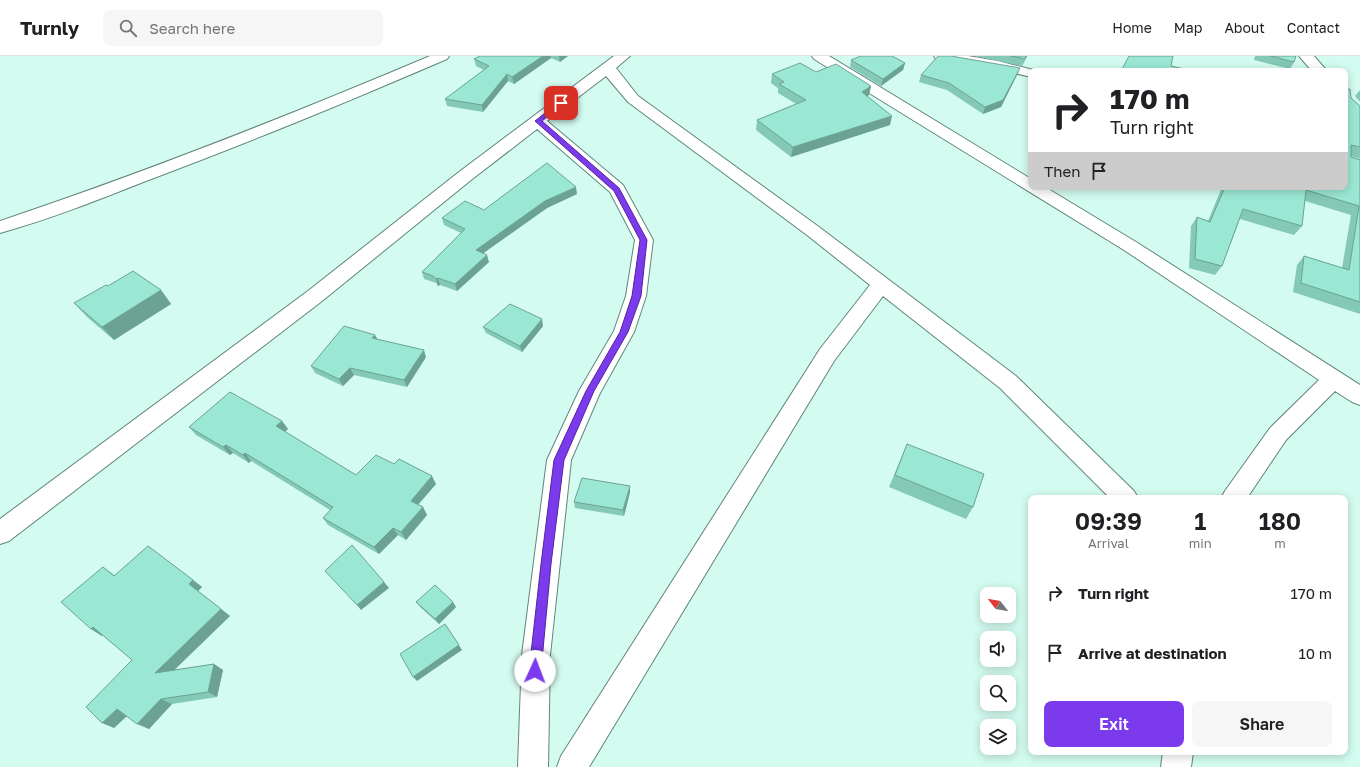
<!DOCTYPE html>
<style>
body{margin:0;font-family:"Golos Text",sans-serif;background:#f6f6f6;color:#202124;height:100vh;display:flex;flex-direction:column;font-size:15px;white-space:nowrap}
*{box-sizing:border-box;margin:0}
p{font-size:13px;color:#757577}
.icon{flex:none;width:22px;height:22px;fill:none;stroke:currentColor;stroke-width:2;stroke-linecap:round;stroke-linejoin:round}
.map{position:relative;flex:1;overflow:hidden}
.drawer{position:absolute;left:1028px;top:439px;width:320px;height:260px;display:flex;flex-direction:column;background:#fff;border-radius:8px;box-shadow:0 2px 10px #0003}
.drawer>*{flex:none}
.top-card{position:absolute;left:1028px;top:12px;width:320px;height:122px;border-radius:8px;box-shadow:0 2px 10px #0003;background:#fff;color:#202124;overflow:hidden}
.needle{width:26px;rotate:301deg}
.fabs{position:absolute;left:980px;top:531px;display:grid;gap:8px}
.fabs a{display:grid;place-items:center;width:36px;height:36px;border-radius:8px;background:#fff;box-shadow:0 2px 10px #0003;font-size:20px}
.pin{position:absolute;display:grid;place-items:center;width:34px;height:34px;color:#fff;margin:-17px;border-radius:8px;box-shadow:0 2px 6px #0006}
.me{position:absolute;width:44px;margin:-22px;rotate:2deg;stroke-linejoin:round;filter:drop-shadow(0 0 3px #0008)}
.turn{display:flex;align-items:center;gap:14px;height:84px;padding:0 16px;font-size:18px}
.turn .icon{width:52px;height:52px;stroke-width:2.5}
.turn b{display:block;font-size:28px;line-height:34px}
.then{display:flex;align-items:center;height:38px;padding:0 16px;background:#0003;gap:8px;font-size:15px}
.eta{display:flex;justify-content:space-evenly;align-items:center;height:68px;text-align:center}
.eta b{font-size:24px;font-weight:600;line-height:28px}
.action{display:flex;gap:8px;margin-top:auto;padding:8px 16px}
.action a{flex:1;height:46px;border-radius:8px;background:#7c3aed;color:#fff;font-size:16px;font-weight:600;line-height:46px;text-align:center}
.action a+a{background:#f6f6f6;color:#202124}
ul{padding:0;list-style:none}
li{display:flex;align-items:center;gap:12px;height:60px;padding:0 16px}
li div{flex:1}
li b{display:block;font-size:15px}
li em{font-style:normal}
header{display:flex;align-items:center;gap:24px;box-sizing:border-box;height:56px;padding:0 20px;background:#fff;border-bottom:1px solid #e0e0e0}
header strong{font-size:19px}
nav{display:flex;gap:22px;margin-inline-start:auto;font-size:14px}
.search{width:280px;height:36px;background:#f6f6f6;display:flex;align-items:center;gap:10px;box-sizing:border-box;padding:0 14px;border-radius:8px;color:#757577;font-size:15px}
.map>svg:first-child{display:block}
</style>
<header>
<strong>Turnly</strong>
<div class="search"><svg class="icon" aria-label="search" viewBox="0 0 24 24"><circle cx="10" cy="10" r="6"/><path d="M15 15l6 6"/></svg>Search here</div>
<nav><a>Home</a><a>Map</a><a>About</a><a>Contact</a></nav>
</header>
<div class="map">
<svg width="1360" height="711" viewBox="0 0 1360 711">
<rect width="100%" height="100%" fill="#d3fbf0"/>
<g fill="none" stroke-linecap="round" stroke-linejoin="round">
<defs>
<path id="minor" d="M 430,0 L 449,0 L 447,3 C 347,46 248,87 146,125 C 98,144 50,163 0,177 L 0,165 C 146,116 288,60 430,0 Z
M 614,0 L 630,0 L 616,12 L 638,40 L 819,171 L 1016,320 L 1134,435 L 1138,442 L 1110,442 L 1000,332 L 883,240 L 834,305 L 589,711 L 557,711 L 561,700 L 820,293 L 870,229 L 807,179 L 628,46 L 606,20 L 547,65 L 623,129 L 653,184 L 646,240 L 634,276 L 600,337 L 571,404 L 550,599 L 548,711 L 518,711 L 522,599 L 547,404 L 579,335 L 614,275 L 626,240 L 635,184 L 610,136 L 537,73 L 471,124 L 322,245 L 9,485 L 0,488 L 0,463 L 308,235 L 459,116 Z
M 812,0 L 829,0 L 1031,123 L 1031,131 L 1045,131 L 1136,186 L 1360,329 L 1360,349 L 1352,346 L 1335,335 L 1286,384 L 1247,442 L 1221,442 L 1225,435 L 1270,372 L 1319,324 L 1124,194 L 814,3 Z
M 934,0 L 968,0 L 998,5 L 1037,15 L 1031,15 L 1031,21 L 998,13 L 941,4 L 936,3 Z
M 1299,0 L 1314,0 L 1327,15 L 1312,15 Z
M 1163,696 L 1193,696 L 1191,711 L 1161,711 Z"/>
</defs>
<!-- minor casing -->
<use href="#minor" stroke="#60857c" stroke-width="2"/>
<!-- minor -->
<use href="#minor" fill="#fff" fill-rule="evenodd"/>
</g>
<!-- wall -->
<path fill="#84c8b6" d="M 480,0 L 568,0 L 560,6 L 551,2 L 514,28 L 508,25 L 483,56 L 447,50 L 445,43 L 484,14 L 476,10 L 474,3 Z
M 975,0 L 1027,0 L 1022,10 Z
M 1255,0 L 1296,0 L 1294,6 L 1290,13 L 1254,4 Z
M 851,4 L 905,7 L 903,14 L 881,30 L 850,11 Z
M 816,16 L 871,30 L 869,39 L 867,40 L 890,69 L 791,101 L 756,74 L 757,64 L 796,48 L 778,37 L 778,32 L 771,27 L 772,18 Z
M 921,19 L 1017,19 L 1001,51 L 983,58 L 947,34 L 919,26 Z
M 1360,34 L 1360,46 L 1355,40 Z
M 1351,42 L 1360,50 L 1360,103 L 1351,100 L 1351,101 L 1360,104 L 1360,258 L 1293,236 L 1297,209 L 1304,200 L 1342,212 L 1351,159 L 1305,145 L 1302,170 L 1294,179 L 1240,163 L 1222,210 L 1215,219 L 1189,212 L 1191,170 L 1197,161 L 1208,165 L 1222,131 L 1345,131 Z
M 1031,88 L 1031,97 L 1028,95 Z
M 577,138 L 547,152 L 483,197 L 489,206 L 457,235 L 440,229 L 438,230 L 436,227 L 424,223 L 422,216 L 461,177 L 444,169 L 442,162 L 484,154 Z
M 108,230 L 161,234 L 171,248 L 114,284 L 87,261 L 74,247 Z
M 543,270 L 522,296 L 486,277 L 483,271 Z
M 375,279 L 378,284 L 426,301 L 407,331 L 354,319 L 343,330 L 315,317 L 311,310 Z
M 282,365 L 288,373 L 285,376 L 356,419 L 394,408 L 436,428 L 418,449 L 423,451 L 427,459 L 406,484 L 398,479 L 379,498 L 328,469 L 323,462 L 330,454 L 251,405 L 249,407 L 233,397 L 230,399 L 196,379 L 189,371 Z
M 907,388 L 973,451 L 966,463 L 889,431 Z
M 630,430 L 630,436 L 624,460 L 575,452 L 574,446 Z
M 115,519 L 193,524 L 202,531 L 198,535 L 230,560 L 174,614 L 214,608 L 223,614 L 217,641 L 172,648 L 149,673 L 127,660 L 114,672 L 132,604 L 103,579 L 102,580 L 91,573 Z
M 416,546 L 456,551 L 439,568 L 420,551 Z"/>
<!-- shaded-wall -->
<path fill="#6ca294" d="M 543,0 L 551,0 L 551,2 L 514,28 L 512,21 Z
M 559,0 L 568,0 L 560,6 Z
M 1026,0 L 1027,0 L 1022,10 L 1025,3 Z
M 905,7 L 903,14 L 881,30 L 883,23 Z
M 1020,12 L 1017,19 L 1001,51 L 983,58 L 985,51 Z
M 507,18 L 508,25 L 483,56 L 482,49 Z
M 871,30 L 869,39 L 860,46 L 862,36 Z
M 892,60 L 890,69 L 791,101 L 793,91 Z
M 576,131 L 577,138 L 547,152 L 478,201 L 476,194 L 545,145 Z
M 487,199 L 489,206 L 457,235 L 455,228 Z
M 438,222 L 440,229 L 438,230 L 436,223 Z
M 161,234 L 171,248 L 114,284 L 102,271 Z
M 542,263 L 543,270 L 522,296 L 520,290 Z
M 375,279 L 379,286 L 372,282 Z
M 424,294 L 426,301 L 407,331 L 404,324 Z
M 350,312 L 354,319 L 343,330 L 339,323 Z
M 282,365 L 288,373 L 282,378 L 276,370 Z
M 226,389 L 233,397 L 230,399 L 223,391 Z
M 245,397 L 251,405 L 249,407 L 243,399 Z
M 432,420 L 436,428 L 415,452 L 411,445 Z
M 630,430 L 630,436 L 624,460 L 623,454 Z
M 423,451 L 427,459 L 406,484 L 401,476 Z
M 393,472 L 398,479 L 379,498 L 374,491 Z
M 103,511 L 114,519 L 124,527 L 114,520 Z
M 193,524 L 202,531 L 198,535 L 189,528 Z
M 384,526 L 389,532 L 361,554 L 357,549 Z
M 453,546 L 456,551 L 439,568 L 435,563 Z
M 221,553 L 230,560 L 165,623 L 155,617 Z
M 445,568 L 462,594 L 417,625 L 413,621 Z
M 93,571 L 104,578 L 102,580 L 91,573 Z
M 214,608 L 223,614 L 217,641 L 208,636 Z
M 161,643 L 172,648 L 149,673 L 137,668 Z
M 117,653 L 128,659 L 114,672 L 102,667 Z"/>
<!-- building -->
<path fill="#9ae8d4" stroke="#6ca294" d="M 480,0 L 543,0 L 512,21 L 507,18 L 482,49 L 445,43 L 489,10 L 474,3 Z
M 861,0 L 892,0 L 905,7 L 883,23 L 851,4 Z
M 938,0 L 951,0 L 1020,12 L 1003,44 L 985,51 L 949,27 L 921,19 Z
M 1011,0 L 1026,0 L 1025,3 Z
M 1129,0 L 1173,0 L 1171,10 L 1193,15 L 1121,15 Z
M 1270,0 L 1296,0 L 1294,6 Z
M 800,7 L 816,16 L 836,8 L 871,30 L 862,36 L 892,60 L 793,91 L 757,64 L 806,44 L 779,28 L 784,26 L 772,18 Z
M 1350,33 L 1351,42 L 1360,50 L 1360,91 L 1351,89 L 1351,101 L 1360,104 L 1360,246 L 1301,227 L 1304,200 L 1349,214 L 1359,150 L 1306,134 L 1302,170 L 1243,153 L 1222,210 L 1195,203 L 1197,161 L 1210,166 L 1225,131 L 1345,131 L 1345,34 Z
M 547,107 L 576,131 L 545,145 L 476,194 L 487,199 L 455,228 L 438,222 L 436,223 L 433,220 L 422,216 L 465,173 L 442,162 L 465,145 L 484,154 Z
M 133,215 L 161,234 L 102,271 L 74,247 L 106,229 L 108,230 Z
M 510,248 L 542,263 L 520,290 L 483,271 Z
M 344,270 L 375,279 L 372,282 L 424,294 L 404,324 L 350,312 L 339,323 L 311,310 Z
M 230,336 L 282,365 L 276,370 L 356,419 L 376,399 L 394,408 L 399,403 L 432,420 L 411,445 L 423,451 L 401,476 L 393,472 L 374,491 L 323,462 L 333,451 L 245,397 L 243,399 L 226,389 L 223,391 L 189,371 Z
M 907,388 L 984,418 L 973,451 L 895,419 Z
M 582,422 L 630,430 L 623,454 L 574,446 Z
M 352,489 L 384,526 L 357,549 L 325,515 Z
M 148,490 L 193,524 L 189,528 L 221,553 L 155,617 L 214,608 L 208,636 L 161,643 L 137,668 L 117,653 L 102,667 L 86,651 L 132,604 L 93,571 L 91,573 L 61,546 L 103,511 L 114,520 Z
M 435,529 L 453,546 L 435,563 L 416,546 Z
M 445,568 L 459,589 L 413,621 L 400,598 Z"/>
<!-- route -->
<path fill="#7c3aed" stroke="#51269a" d="M 559,46 L 564,47 L 542,65 L 619,132 L 647,184 L 641,240 L 628,276 L 594,335 L 564,404 L 551,508 L 541,615 L 539,619 L 535,621 L 531,619 L 529,615 L 541,508 L 554,404 L 586,335 L 620,276 L 632,240 L 640,184 L 614,135 L 535,65 Z"/>
</svg>
<div class="fabs">
<a><svg class="needle" viewBox="-14 -14 28 28"><path d="M0-13l5 13h-10z" fill="#e53935"/><path d="M0 13l5-13h-10z" fill="#757577"/></svg></a>
<a><svg class="icon" aria-label="sound" viewBox="0 0 24 24"><path d="M4 9h4l5-4v14l-5-4H4zM17 9q2 3 0 6"/></svg></a>
<a><svg class="icon" aria-label="search" viewBox="0 0 24 24"><circle cx="10" cy="10" r="6"/><path d="M15 15l6 6"/></svg></a>
<a><svg class="icon" aria-label="layers" viewBox="0 0 24 24"><path d="M12 4l9 5-9 5-9-5zM3 14l9 5 9-5"/></svg></a>
</div>
<div class="pin" style="left:561px;top:47px;background:#d93025"><svg class="icon" aria-label="arrive" viewBox="0 0 24 24"><path d="M6 21V4h12l-3 4 3 4H6"/></svg></div>
<svg class="me" style="left:535px;top:615px" viewBox="-20 -20 40 40"><circle r="19" fill="#fff"/><path d="M0-13L10 11 0 6-10 11z" fill="#7c3aed"/></svg>
<div class="top-card">
<div class="turn"><svg class="icon" aria-label="right" viewBox="0 0 24 24"><path d="M7 20v-9h11M14 6l5 5-5 5"/></svg><div><b>170 m</b>Turn right</div></div>
<div class="then">Then<svg class="icon" aria-label="arrive" viewBox="0 0 24 24"><path d="M6 21V4h12l-3 4 3 4H6"/></svg></div>
</div>
<section class="drawer">
<div class="eta">
<div><b>09:39</b><p>Arrival</p></div>
<div><b>1</b><p>min</p></div>
<div><b>180</b><p>m</p></div>
</div>
<ul>
<li><svg class="icon" aria-label="right" viewBox="0 0 24 24"><path d="M7 20v-9h11M14 6l5 5-5 5"/></svg><div><b>Turn right</b></div><em>170 m</em></li>
<li><svg class="icon" aria-label="arrive" viewBox="0 0 24 24"><path d="M6 21V4h12l-3 4 3 4H6"/></svg><div><b>Arrive at destination</b></div><em>10 m</em></li>
</ul>
<div class="action"><a>Exit</a><a>Share</a></div>
</section>
</div>
